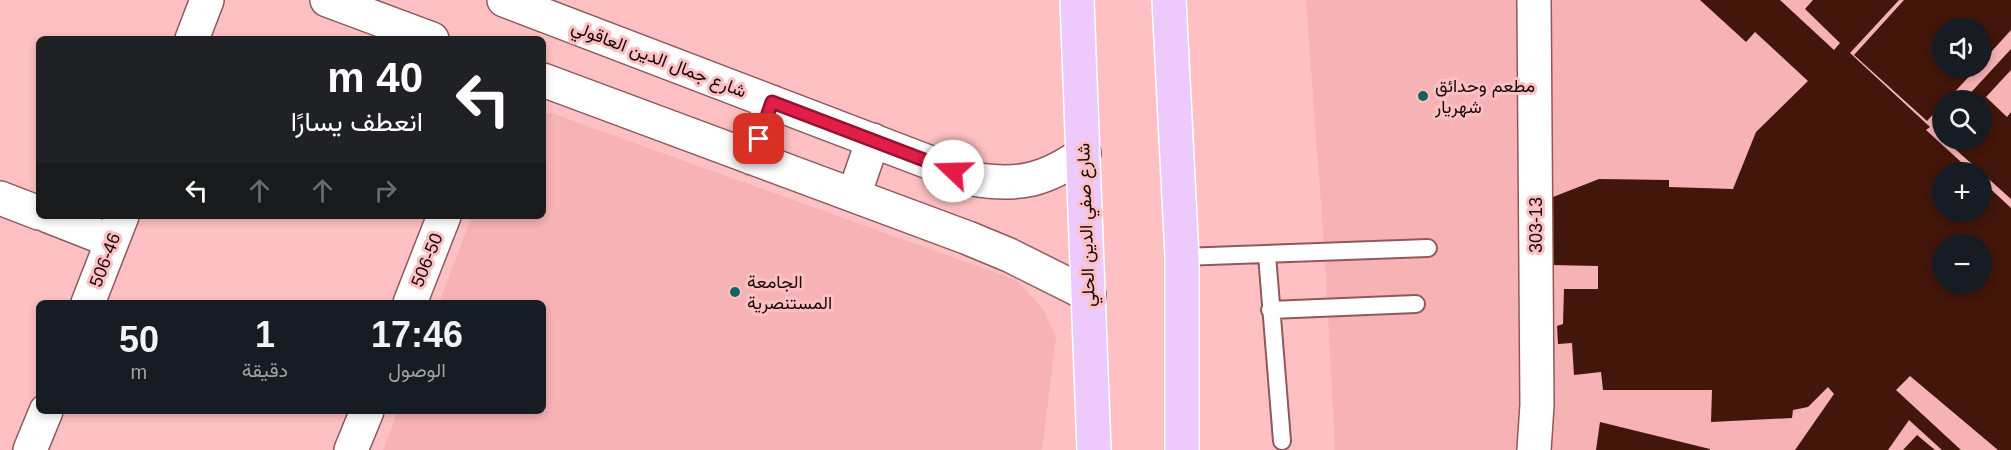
<!DOCTYPE html>
<html lang="ar">
<meta charset="utf-8">
<style>
body{margin:0;font-family:Helvetica,Vazirmatn,sans-serif;background:#20242c;color:#f1f3f6;direction:rtl;height:100vh;display:flex;flex-direction:column;font-size:22px;white-space:nowrap}
*{box-sizing:border-box;margin:0}
p{font-size:20px;color:#9ea1a6}
.icon{flex:none;width:33px;height:33px;fill:none;stroke:currentColor;stroke-width:2;stroke-linecap:round;stroke-linejoin:round}
.map{position:relative;flex:1;overflow:hidden;direction:ltr}
.drawer{position:absolute;left:36px;top:300px;width:510px;height:114px;display:flex;flex-direction:column;background:#171b24;border-radius:9px;box-shadow:0 3px 9px #0003;direction:rtl}
.drawer>*{flex:none}
.top-card{position:absolute;left:36px;top:36px;width:510px;height:183px;border-radius:9px;box-shadow:0 3px 9px #0003;direction:rtl;background:#202124;color:#fff;overflow:hidden}
.controls{position:absolute;left:1932px;top:18px;display:grid;gap:12px}
.controls a{display:grid;place-items:center;width:60px;height:60px;border-radius:50%;background:#171b24;box-shadow:0 3px 9px #0003;font-size:30px}
.pin{position:absolute;display:grid;place-items:center;width:51px;height:51px;color:#fff;margin:-26px;border-radius:12px;box-shadow:0 3px 9px #0006}
.me{position:absolute;width:66px;margin:-33px;rotate:291deg;stroke-linejoin:round;filter:drop-shadow(0 0 4px #0008)}
.turn{display:flex;align-items:center;gap:21px;height:126px;padding:0 24px;font-size:27px}
.turn .icon{width:78px;height:78px;stroke-width:2.5}
.turn b{display:block;font-size:42px;line-height:51px}
.lanes{display:flex;align-items:center;height:57px;padding:0 24px;background:#0003;justify-content:center;gap:30px;direction:ltr}
.lanes .off{opacity:.35}
.eta{display:flex;justify-content:space-evenly;align-items:center;height:102px;text-align:center}
.eta b{font-size:36px;font-weight:700;line-height:42px}
.map>svg:first-child{display:block}
</style>
<div class="map">
<svg width="2011" height="450" viewBox="0 0 2011 450">
<rect width="100%" height="100%" fill="#fec0c2"/>
<!-- built -->
<path fill="#f7b2b5" fill-rule="evenodd" d="M 1306,0 L 2011,0 L 2011,450 L 1335,450 L 1325,259 ZM 1942,28 L 1982,28 L 1982,68 L 1942,68 ZM 1942,100 L 1982,100 L 1982,140 L 1942,140 ZM 1942,172 L 1982,172 L 1982,212 L 1942,212 ZM 1942,244 L 1982,244 L 1982,284 L 1942,284 Z
M 551,113 L 1016,280 L 1043,309 L 1056,337 L 1042,450 L 383,450 L 398,411 L 543,411 L 543,303 L 439,303 L 472,216 L 543,216 L 543,115 Z"/>
<!-- building -->
<path fill="#42160a" fill-rule="evenodd" d="M 1700,0 L 1780,0 L 1834,50 L 1840,43 L 1805,9 L 1813,0 L 1899,0 L 1850,53 L 1930,127 L 1926,130 L 1972,172 L 1942,172 L 1942,212 L 1982,212 L 1982,181 L 2011,208 L 2011,450 L 1998,450 L 1910,376 L 1896,390 L 1961,450 L 1942,450 L 1909,420 L 1888,450 L 1795,450 L 1834,394 L 1828,387 L 1808,407 L 1793,410 L 1792,418 L 1711,422 L 1712,390 L 1603,390 L 1601,372 L 1574,375 L 1572,343 L 1558,344 L 1557,326 L 1563,324 L 1564,289 L 1598,289 L 1598,266 L 1551,265 L 1553,197 L 1599,179 L 1669,180 L 1669,187 L 1733,189 L 1756,132 L 1808,81 L 1755,32 L 1746,42 ZM 1942,244 L 1982,244 L 1982,284 L 1942,284 Z
M 1904,0 L 2011,0 L 2011,30 L 1982,62 L 1982,28 L 1942,28 L 1942,68 L 1977,68 L 1947,100 L 1942,100 L 1942,105 L 1927,121 L 1854,55 Z
M 2011,49 L 2011,70 L 1986,97 L 2007,117 L 2011,112 L 2011,199 L 1945,140 L 1982,140 L 1982,100 L 1964,100 Z
M 1600,422 L 1710,449 L 1710,450 L 1596,450 Z
M 1917,435 L 1935,450 L 1903,450 Z"/>
<g fill="none" stroke-linecap="round" stroke-linejoin="round">
<defs>
<path id="service" d="M 1267,255 L 1282,441
M 1182,257 L 1428,248
M 1270,310 L 1416,304"/>
<path id="minor" d="M 192,39 L 207,0
M 0,198 L 39,213
M 48,216 L 112,241
M 88,303 L 122,216
M 410,303 L 444,216
M 30,450 L 46,411
M 351,450 L 367,411
M 1534,450 L 1537,405 L 1534,0"/>
<path id="tertiary" d="M 327,0 L 432,39
M 504,0 L 973,179 C 1019,187 1046,180 1084,153
M 543,80 L 968,238 L 1009,255 L 1089,295
M 752,158 L 772,102
M 854,195 L 873,140"/>
<path id="primary" d="M 1077,0 L 1094,450
M 1169,0 L 1182,257 L 1182,450"/>
</defs>
<!-- service casing -->
<use href="#service" stroke="#8f595c" stroke-width="20"/>
<!-- minor casing -->
<use href="#minor" stroke="#8f595c" stroke-width="36"/>
<!-- tertiary casing -->
<use href="#tertiary" stroke="#8f595c" stroke-width="36"/>
<!-- primary casing -->
<use href="#primary" stroke="#fff" stroke-width="36"/>
<!-- service -->
<use href="#service" stroke="#fff" stroke-width="16"/>
<!-- minor -->
<use href="#minor" stroke="#fff" stroke-width="33"/>
<!-- tertiary -->
<use href="#tertiary" stroke="#fff" stroke-width="33"/>
<!-- primary -->
<use href="#primary" stroke="#eecafc" stroke-width="33"/>
</g>
<g fill="none" stroke-linecap="round" stroke-linejoin="round">
<defs>
<path id="route" d="M 759,139 L 772,102 L 953,171"/>
</defs>
<!-- route casing -->
<use href="#route" stroke="#92132f" stroke-width="15"/>
<!-- route -->
<use href="#route" stroke="#e11d48" stroke-width="10"/>
</g>
<!-- markers -->
<g fill="#116263" stroke="#fec0c2" stroke-width="2">
<circle cx="1423" cy="96" r="6"/>
<circle cx="735" cy="292" r="6"/>
</g>
<g text-anchor="middle" dominant-baseline="central" stroke-width="6" stroke-linejoin="round" paint-order="stroke">
<!-- street labels -->
<g font-size="18" fill="#190607" stroke="#fec0c2">
<text transform="translate(659 59) rotate(21)">شارع جمال الدين العاقولي</text>
<text transform="translate(1086 225) rotate(-92)">شارع صفي الدين الحلي</text>
<text transform="translate(1536 225) rotate(-90)">303-13</text>
<text transform="translate(105 260) rotate(-69)">506-46</text>
<text transform="translate(427 260) rotate(-68)">506-50</text>
</g>
<!-- poi labels -->
<g font-size="18" fill="#190607" stroke="#fec0c2" text-anchor="start">
<text x="1435" y="86">مطعم وحدائق<tspan x="1435" dy="21">شهريار</tspan></text>
<text x="747" y="282">الجامعة<tspan x="747" dy="21">المستنصرية</tspan></text>
</g>
</g>
</svg>
<div class="controls">
<a><svg class="icon" aria-label="sound" viewBox="0 0 24 24"><path d="M4 9h4l5-4v14l-5-4H4zM17 9q2 3 0 6"/></svg></a>
<a><svg class="icon" aria-label="search" viewBox="0 0 24 24"><circle cx="10" cy="10" r="6"/><path d="M15 15l6 6"/></svg></a>
<a>+</a>
<a>−</a>
</div>
<div class="pin" style="left:759px;top:139px;background:#d93025"><svg class="icon" aria-label="arrive" viewBox="0 0 24 24"><path d="M6 21V4h12l-3 4 3 4H6"/></svg></div>
<svg class="me" style="left:953px;top:171px" viewBox="-20 -20 40 40"><circle r="19" fill="#fff"/><path d="M0-13L10 11 0 6-10 11z" fill="#e11d48"/></svg>
<div class="top-card">
<div class="turn"><svg class="icon" aria-label="left" viewBox="0 0 24 24"><path d="M17 20v-9H6M10 6l-5 5 5 5"/></svg><div><b>40 m</b>انعطف يسارًا</div></div>
<div class="lanes"><svg class="icon" aria-label="left" viewBox="0 0 24 24"><path d="M17 20v-9H6M10 6l-5 5 5 5"/></svg><svg class="icon off" aria-label="ahead" viewBox="0 0 24 24"><path d="M12 20V5M6 11l6-6 6 6"/></svg><svg class="icon off" aria-label="ahead" viewBox="0 0 24 24"><path d="M12 20V5M6 11l6-6 6 6"/></svg><svg class="icon off" aria-label="right" viewBox="0 0 24 24"><path d="M7 20v-9h11M14 6l5 5-5 5"/></svg></div>
</div>
<section class="drawer">
<div class="eta">
<div><b>17:46</b><p>الوصول</p></div>
<div><b>1</b><p>دقيقة</p></div>
<div><b>50</b><p>m</p></div>
</div>
</section>
</div>
